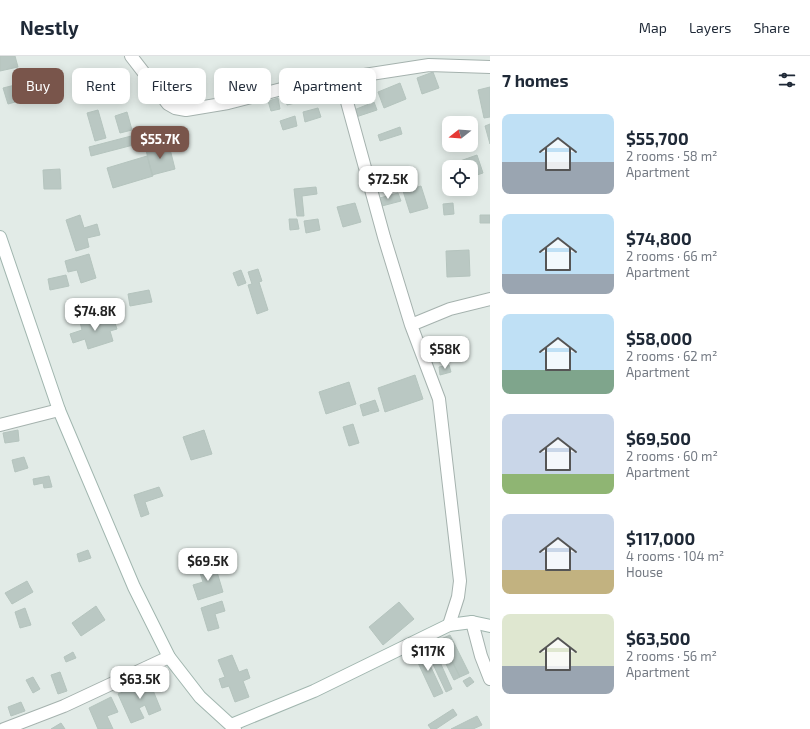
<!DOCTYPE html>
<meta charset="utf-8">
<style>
body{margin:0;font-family:"Exo 2",sans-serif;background:#f6f6f7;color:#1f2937;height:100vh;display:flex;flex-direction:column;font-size:15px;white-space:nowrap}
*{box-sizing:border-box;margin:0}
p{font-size:13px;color:#747a83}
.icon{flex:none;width:22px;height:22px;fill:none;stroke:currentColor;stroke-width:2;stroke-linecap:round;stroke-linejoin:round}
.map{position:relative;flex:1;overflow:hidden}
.drawer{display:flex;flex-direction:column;background:#fff;width:320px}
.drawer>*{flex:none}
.guide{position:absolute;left:12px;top:12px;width:380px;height:36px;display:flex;gap:8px}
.needle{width:26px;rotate:253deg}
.tools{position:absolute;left:442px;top:60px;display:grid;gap:8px}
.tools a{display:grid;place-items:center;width:36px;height:36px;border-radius:8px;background:#fff;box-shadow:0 2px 10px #0003;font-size:20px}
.price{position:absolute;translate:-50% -34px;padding:0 9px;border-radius:8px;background:#fff;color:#222;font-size:13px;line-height:26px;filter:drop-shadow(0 1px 2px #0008)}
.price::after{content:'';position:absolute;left:50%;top:24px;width:12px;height:9px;margin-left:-6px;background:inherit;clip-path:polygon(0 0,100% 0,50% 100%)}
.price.selected{background:#79554b;color:#fff}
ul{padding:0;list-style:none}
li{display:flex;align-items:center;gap:12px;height:100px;padding:0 12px}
li span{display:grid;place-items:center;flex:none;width:112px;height:80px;border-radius:8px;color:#555}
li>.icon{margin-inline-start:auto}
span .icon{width:48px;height:48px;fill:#fffc;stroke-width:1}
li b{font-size:17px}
h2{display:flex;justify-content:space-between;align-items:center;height:48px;padding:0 12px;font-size:17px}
.chip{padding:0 14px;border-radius:8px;background:#fff;box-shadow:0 2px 10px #0003;font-size:14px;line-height:36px}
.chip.selected{background:#79554b;color:#fff}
header{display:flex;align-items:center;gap:24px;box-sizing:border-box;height:56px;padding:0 20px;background:#fff;border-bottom:1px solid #e0e1e3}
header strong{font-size:19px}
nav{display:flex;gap:22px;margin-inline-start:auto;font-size:14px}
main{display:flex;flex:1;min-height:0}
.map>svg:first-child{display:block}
.building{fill:#bac8c3;stroke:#b5c4be}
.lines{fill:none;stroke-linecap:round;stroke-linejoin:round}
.street-casing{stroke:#a5b2ae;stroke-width:14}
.secondary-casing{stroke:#a1b6af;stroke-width:14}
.street{stroke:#fff;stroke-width:12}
.secondary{stroke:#fff;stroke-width:12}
</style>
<header>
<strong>Nestly</strong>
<nav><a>Map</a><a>Layers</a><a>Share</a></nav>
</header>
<main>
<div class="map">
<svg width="490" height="673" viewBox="0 0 490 673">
<rect width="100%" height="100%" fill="#e2ebe7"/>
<!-- building -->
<path class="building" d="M0,0h15l3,11 -18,4z
M433,16l6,16 -17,6 -5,-16z
M400,27l6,16 -22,9 -6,-16z
M15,29l4,16 -11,3 -5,-16z
M320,30l3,10 -36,9 -3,-10z
M490,31v30l-6,1 -6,-28z
M278,42l2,11 -9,2 -3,-10z
M374,46l3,8 -21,7 -2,-7z
M318,52l3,9 -16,5 -2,-10z
M98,54l8,28 -11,3 -8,-28z
M127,56l5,18 -12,3 -5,-17z
M295,60l2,10 -14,4 -3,-9z
M490,68v20l-5,-18z
M400,71l2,7 -22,7 -2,-6z
M135,79l2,9 -46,12 -2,-9z
M169,89l6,24 -23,6 -6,-25z
M477,99l6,18 -12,4v-10h-9l-2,-6z
M147,100l6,20 -40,12 -6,-20z
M60,113l1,20h-17l-1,-19z
M421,130l7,22 -18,5 -7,-22z
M316,131l1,7 -15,2 2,20h-7l-3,-27z
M398,137l3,8 -23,6 -2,-8z
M355,147l6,19 -18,5 -6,-20z
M453,147l1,11 -10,1 -1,-11z
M80,159l4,13 13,-4 3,11 -13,3 2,9 -13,4 -10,-31z
M480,159h10v8h-10z
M289,163h8l2,10 -9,1z
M318,163l2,11 -14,3 -2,-12z
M469,194l1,26 -23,1 -1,-26z
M89,198l7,24 -15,5 -4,-13 -9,2 -3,-11z
M258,213l4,12 -3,1 9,28 -11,4 -9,-29 4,-1 -4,-12z
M241,214l5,13 -8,3 -5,-13z
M66,219l3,11 -19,4 -2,-11z
M149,234l3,12 -22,4 -2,-12z
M105,258l2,8 7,-2 3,9 -7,2 3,10 -25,8 -3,-10 -12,4 -3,-9 12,-4 -2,-8z
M449,309l2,7 -11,3 -1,-8z
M415,319l8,24 -38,13 -7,-24z
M349,326l7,22 -30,10 -7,-22z
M375,344l4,11 -16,5 -3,-11z
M353,368l6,19 -10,3 -6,-19z
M18,374l1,11 -14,2 -2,-10z
M204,374l8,24 -21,6 -8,-23z
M24,401l4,11 -13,4 -3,-12z
M49,420l3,11 -8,1 -1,-5 -9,2 -1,-6z
M159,431l4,9 -18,6 4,12 -8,3 -7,-22z
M88,494l3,8 -12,4 -2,-8z
M214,506l9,30 -25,8 -5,-15 10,-3 -5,-15z
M27,525l6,11 -21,12 -7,-11z
M222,545l3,10 -10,3 4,14 -11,3 -7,-23z
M399,546l15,17 -31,26 -14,-18z
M96,550l9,14 -24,16 -9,-13z
M25,552l6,17 -11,3 -5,-16z
M450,579l19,38 -9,4 -19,-38z
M441,583l19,38 -6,3 -19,-38z
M432,588l20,45 -6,3 -21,-45z
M422,592l21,45 -9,4 -21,-45z
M73,596l3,6 -10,4 -2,-5z
M232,599l7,17 8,-3 3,9 -7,3 6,16 -14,5 -6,-16 -7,2 -3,-9 6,-2 -7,-17z
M60,616l7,19 -9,3 -7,-19z
M33,621l7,12 -7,4 -7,-13z
M470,621l4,5 -7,5 -4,-6z
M148,622l13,32 -12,5 -4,-10 -6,3 5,10 -13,5 -13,-29 19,-8 -2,-3z
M111,641l7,15 -11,4 6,13h-15l-9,-21z
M21,646l4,9 -14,5 -3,-9z
M453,653l4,6 -21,14h-5l-3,-4z
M477,660l5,9 -9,4h-22z
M61,667l4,6h-14z"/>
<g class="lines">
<defs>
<path id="street" d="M131,0l37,48 7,4 11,2 42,-7 65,-17 136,-21 61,2
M341,24l43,157 27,88 28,74 21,182 -2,16 -9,28
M411,269l39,-16 40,-10
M0,369l59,-15
M472,566l9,34 9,23
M4,673l60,-23 105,-49"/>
<path id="secondary" d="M0,181l59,173 75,177 35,70 31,40 35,32
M231,669l83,-34 135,-66 23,-3 18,4"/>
</defs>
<!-- street casing -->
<use href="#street" class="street-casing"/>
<!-- secondary casing -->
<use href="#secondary" class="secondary-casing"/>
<!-- street -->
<use href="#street" class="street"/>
<!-- secondary -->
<use href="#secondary" class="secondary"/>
</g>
</svg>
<div class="tools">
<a><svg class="needle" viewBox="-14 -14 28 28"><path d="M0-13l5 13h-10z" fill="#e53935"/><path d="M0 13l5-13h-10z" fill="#747a83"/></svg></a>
<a><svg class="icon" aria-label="locate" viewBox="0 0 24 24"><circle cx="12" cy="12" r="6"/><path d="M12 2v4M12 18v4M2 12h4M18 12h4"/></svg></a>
</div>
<b class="price selected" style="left:160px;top:104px">$55.7K</b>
<b class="price" style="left:388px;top:144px">$72.5K</b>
<b class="price" style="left:95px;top:276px">$74.8K</b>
<b class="price" style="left:445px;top:314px">$58K</b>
<b class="price" style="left:208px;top:526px">$69.5K</b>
<b class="price" style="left:428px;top:616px">$117K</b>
<b class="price" style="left:140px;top:644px">$63.5K</b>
<div class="guide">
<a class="chip selected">Buy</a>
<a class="chip">Rent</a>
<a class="chip">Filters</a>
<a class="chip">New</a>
<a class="chip">Apartment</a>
</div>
</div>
<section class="drawer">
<h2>7 homes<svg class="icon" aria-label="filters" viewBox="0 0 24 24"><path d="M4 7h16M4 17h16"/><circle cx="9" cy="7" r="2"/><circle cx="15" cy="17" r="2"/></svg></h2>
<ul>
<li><span style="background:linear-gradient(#bfe0f5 60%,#9aa5b1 0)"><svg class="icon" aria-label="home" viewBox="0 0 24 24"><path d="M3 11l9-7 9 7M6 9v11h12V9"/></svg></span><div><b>$55,700</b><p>2 rooms · 58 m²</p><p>Apartment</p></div></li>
<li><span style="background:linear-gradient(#bfe0f5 75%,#9aa5b1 0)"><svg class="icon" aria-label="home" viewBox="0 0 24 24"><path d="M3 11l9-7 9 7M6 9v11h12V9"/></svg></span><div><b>$74,800</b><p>2 rooms · 66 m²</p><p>Apartment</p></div></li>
<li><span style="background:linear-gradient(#bfe0f5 70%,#7fa58c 0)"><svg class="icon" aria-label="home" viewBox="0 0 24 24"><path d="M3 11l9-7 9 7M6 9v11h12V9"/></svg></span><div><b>$58,000</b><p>2 rooms · 62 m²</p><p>Apartment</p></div></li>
<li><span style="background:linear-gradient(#c9d6e8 75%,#8fb573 0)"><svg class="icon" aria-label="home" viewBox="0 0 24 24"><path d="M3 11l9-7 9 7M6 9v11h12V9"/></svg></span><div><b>$69,500</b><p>2 rooms · 60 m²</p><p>Apartment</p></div></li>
<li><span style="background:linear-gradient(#c9d6e8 70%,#c2b280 0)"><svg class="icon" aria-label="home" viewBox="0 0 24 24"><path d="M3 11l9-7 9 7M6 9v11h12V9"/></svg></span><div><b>$117,000</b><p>4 rooms · 104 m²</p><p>House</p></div></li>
<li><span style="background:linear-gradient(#dfe7d0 65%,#9aa5b1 0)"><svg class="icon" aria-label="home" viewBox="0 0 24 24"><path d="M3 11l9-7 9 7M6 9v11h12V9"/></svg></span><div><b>$63,500</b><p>2 rooms · 56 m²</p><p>Apartment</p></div></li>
</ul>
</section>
</main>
